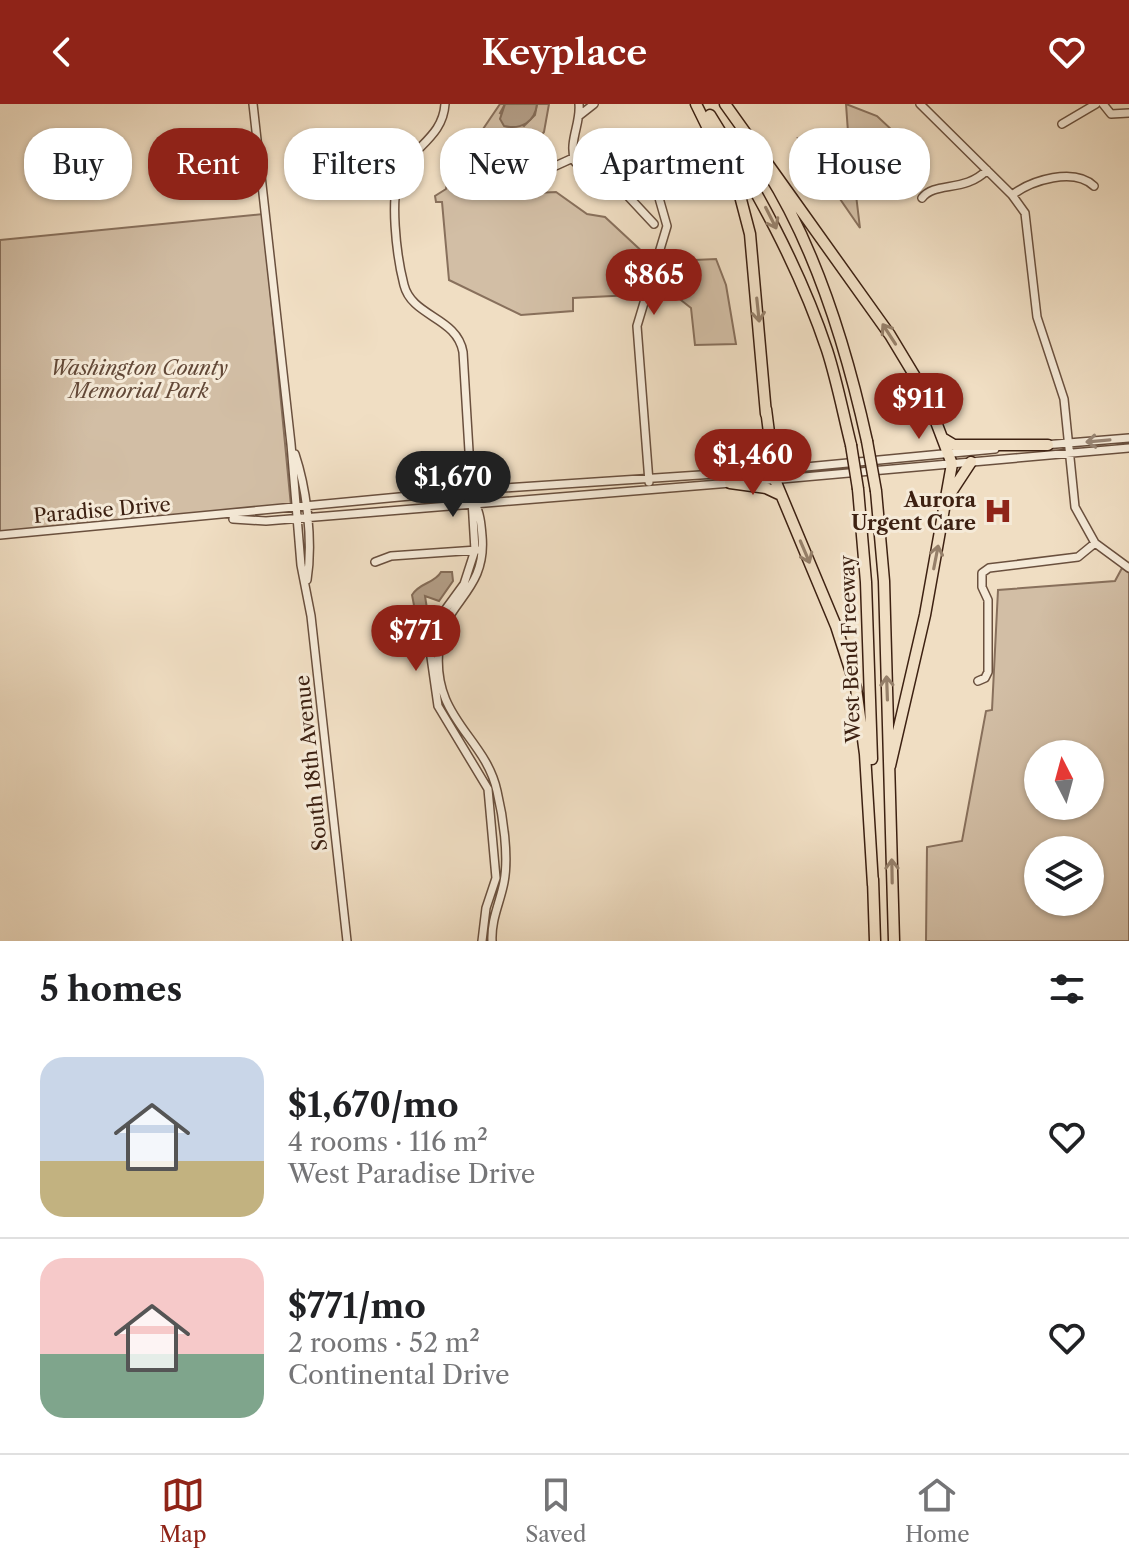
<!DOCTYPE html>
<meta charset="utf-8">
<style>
body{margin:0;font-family:"Libre Caslon Text",serif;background:#f2f2f2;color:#202124;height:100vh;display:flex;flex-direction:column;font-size:30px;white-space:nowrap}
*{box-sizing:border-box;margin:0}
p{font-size:26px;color:#757577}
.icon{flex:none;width:44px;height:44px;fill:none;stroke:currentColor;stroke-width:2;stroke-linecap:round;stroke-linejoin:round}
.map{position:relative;height:837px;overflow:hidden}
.side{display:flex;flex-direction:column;background:#fff;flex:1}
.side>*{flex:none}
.guide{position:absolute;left:24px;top:24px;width:1082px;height:72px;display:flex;gap:16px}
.needle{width:52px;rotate:354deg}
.buttons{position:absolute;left:1024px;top:636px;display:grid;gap:16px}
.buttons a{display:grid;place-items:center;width:80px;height:80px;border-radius:50%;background:#fff;box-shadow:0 2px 6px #0004;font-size:40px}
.price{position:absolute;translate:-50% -68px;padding:0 18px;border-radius:28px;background:#8f2418;color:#fff;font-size:26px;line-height:52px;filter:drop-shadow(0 2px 4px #0008)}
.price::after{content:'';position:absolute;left:50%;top:48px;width:24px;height:18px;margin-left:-12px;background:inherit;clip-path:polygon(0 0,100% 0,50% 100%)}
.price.on{background:#222;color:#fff}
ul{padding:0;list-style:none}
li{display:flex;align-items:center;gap:24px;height:200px;padding:0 40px}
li+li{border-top:2px solid #e0e0e0}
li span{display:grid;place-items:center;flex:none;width:224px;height:160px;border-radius:24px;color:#555}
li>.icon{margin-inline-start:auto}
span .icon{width:96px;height:96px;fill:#fffc;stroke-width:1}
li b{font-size:34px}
h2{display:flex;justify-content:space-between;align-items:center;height:96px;padding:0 40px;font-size:34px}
.chip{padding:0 28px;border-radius:32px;background:#fff;box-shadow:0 2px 6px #0004;font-size:28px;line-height:72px}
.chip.on{background:#8f2418;color:#fff}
header{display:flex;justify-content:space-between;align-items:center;height:104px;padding:0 40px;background:#8f2418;color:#fff;font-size:36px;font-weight:600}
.tabs{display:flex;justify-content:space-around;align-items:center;height:112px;border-top:2px solid #e0e0e0;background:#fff;font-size:22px;color:#757577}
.tabs a{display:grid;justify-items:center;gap:4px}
.tabs .on{color:#8f2418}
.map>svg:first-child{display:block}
.green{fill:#d2bea5;stroke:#88705c;stroke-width:2;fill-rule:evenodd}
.water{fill:#b39e87;stroke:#846c58;stroke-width:2}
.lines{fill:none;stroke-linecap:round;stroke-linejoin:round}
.minor-casing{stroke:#6a503e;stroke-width:10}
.highway-casing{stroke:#3d2112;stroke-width:13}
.minor{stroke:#f5ead8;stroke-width:7}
.highway{stroke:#f0dec3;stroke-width:10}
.highway-bridge-casing{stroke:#3d2112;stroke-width:13;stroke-linecap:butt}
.highway-bridge{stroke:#f0dec3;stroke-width:10}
.oneway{stroke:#96806a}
.oneway2{stroke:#998675}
.labels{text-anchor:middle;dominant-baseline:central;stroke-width:6;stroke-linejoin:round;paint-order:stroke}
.park-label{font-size:20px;font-style:italic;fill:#624837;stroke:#f5ead8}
.poi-label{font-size:20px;font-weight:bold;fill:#3d2112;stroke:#f5ead8;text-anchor:end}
.street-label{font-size:20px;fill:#3d2112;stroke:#f5ead8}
</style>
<header><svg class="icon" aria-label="back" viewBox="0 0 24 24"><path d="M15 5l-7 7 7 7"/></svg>Keyplace<svg class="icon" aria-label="heart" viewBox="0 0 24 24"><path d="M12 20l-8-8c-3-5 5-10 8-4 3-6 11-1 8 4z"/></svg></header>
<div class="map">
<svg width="1129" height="837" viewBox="0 0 1129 837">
<rect width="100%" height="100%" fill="#f0dec3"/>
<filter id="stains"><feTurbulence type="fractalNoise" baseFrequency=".0025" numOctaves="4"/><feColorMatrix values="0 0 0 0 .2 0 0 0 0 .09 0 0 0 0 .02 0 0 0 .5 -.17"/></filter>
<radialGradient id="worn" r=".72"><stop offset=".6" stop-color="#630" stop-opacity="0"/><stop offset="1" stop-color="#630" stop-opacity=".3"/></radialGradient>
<!-- green -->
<path class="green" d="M500,0h5l-5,9 24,13 11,-11 2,-11h12l-5,28 -16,18 -11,32 4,5 14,6 21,-1 31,22 18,3 42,39 25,5 44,-2 10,26 10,59 -41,1 -4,-37 -19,-15 -99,5v13l-52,4 -72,-35 -7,-78h-6l-1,-6 11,-7 1,-7z
M846,0l31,12 49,46 -73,8 7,58 -62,-90 50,-6z
M263,110l28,292 -291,27v-293z
M1122,464l7,5v368h-203l1,-94 35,-6 24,-130 6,-1 6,-120 117,-9zM1038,650h52v52h-52zM1038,746h52v52h-52z"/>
<!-- water -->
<path class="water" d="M505,0h32c-2,18 -16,26 -33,22l-4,-7z
M441,468h11l1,9 -14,20 -14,-5 3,19 -11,6 -5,-26c8,-13 22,-11 29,-23z"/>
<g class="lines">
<defs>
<path id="minor" d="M253,0l38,340 10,121 10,51 36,325
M445,0c-2,31 -28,41 -43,65 -14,24 -5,89 2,116 8,32 53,32 59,67l12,198 -11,34 -27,37 -7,29 8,56 50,83 8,89 -10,30 -4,33
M579,0c2,20 -11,37 -4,58l34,26 17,6 28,30
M920,0l92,91 13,18 12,104 27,82 11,108 20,36 34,25
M1103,0l8,10 18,-1
M580,11l14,-11
M1062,20l34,-20
M351,62l13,-2 34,14
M551,64l22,-10
M639,71l20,23 8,28 -30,100 12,156
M620,86l8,-2 11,-13
M620,86l5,-8 12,-6
M1012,91c20,-15 62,-28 82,-9
M922,94c13,-17 43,-5 65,-28
M1044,341l85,-7
M295,350c12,36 18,88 12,126
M747,378l382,-34
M474,397c6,12 7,22 8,35 5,56 -38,65 -43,111 -8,72 46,89 58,144 6,25 12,65 7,91 -4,21 -13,37 -12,59
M233,415l33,2 465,-38
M0,431l473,-45 301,-20 221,-21
M375,458l16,-6 86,-6
M978,577l7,-3 3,-6v-72l-6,-13v-14l7,-5 89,-11 17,-14"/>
<path id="highway" d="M696,0l43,88 11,42 16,180
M725,0l165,231 35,58 27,71 -27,151 -35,151
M710,11c46,74 89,151 117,235 10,31 16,63 24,95
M767,67c50,79 80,179 100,270
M766,305l9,71 61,146 20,62 9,66 8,131
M944,335l10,6h94
M738,369l24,-12 3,-19
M730,379l36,5 15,7
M858,385l8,93 6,177
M876,387l8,90 10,360
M950,390l21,-32
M873,775l2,62"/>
</defs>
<!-- minor casing -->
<use href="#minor" class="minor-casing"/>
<!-- highway casing -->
<use href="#highway" class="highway-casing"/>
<!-- minor -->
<use href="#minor" class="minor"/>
<!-- highway -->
<use href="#highway" class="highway"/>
<defs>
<path id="highway-bridge" d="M867,337l9,50
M851,341l7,44"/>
</defs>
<!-- highway-bridge casing -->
<use href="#highway-bridge" class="highway-bridge-casing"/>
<!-- highway-bridge -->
<use href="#highway-bridge" class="highway-bridge"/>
</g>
<!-- one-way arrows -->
<defs><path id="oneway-shaft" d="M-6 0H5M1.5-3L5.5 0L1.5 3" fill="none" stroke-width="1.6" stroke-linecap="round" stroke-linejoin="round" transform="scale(2)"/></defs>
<g class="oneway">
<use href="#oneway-shaft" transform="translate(771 114) rotate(63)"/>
<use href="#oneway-shaft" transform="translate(758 206) rotate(84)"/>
<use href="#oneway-shaft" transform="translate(889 230) rotate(-123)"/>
<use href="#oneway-shaft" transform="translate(805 448) rotate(67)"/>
<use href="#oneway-shaft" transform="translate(936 453) rotate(-79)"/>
<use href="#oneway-shaft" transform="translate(887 584) rotate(-92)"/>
<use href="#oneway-shaft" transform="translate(892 767) rotate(-91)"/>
</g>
<use class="oneway2" href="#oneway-shaft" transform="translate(1098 337) rotate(175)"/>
<!-- icons -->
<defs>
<symbol id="hospital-bare" viewBox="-9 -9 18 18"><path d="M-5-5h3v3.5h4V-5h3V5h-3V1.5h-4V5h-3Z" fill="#8f2418" stroke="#f5ead8" stroke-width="2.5" paint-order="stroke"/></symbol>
</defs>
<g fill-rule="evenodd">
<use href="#hospital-bare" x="978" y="387" width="40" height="40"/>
</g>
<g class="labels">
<!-- park labels -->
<g class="park-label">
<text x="139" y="264">Washington County<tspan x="139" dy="23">Memorial Park</tspan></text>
</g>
<!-- poi labels -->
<g class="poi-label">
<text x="976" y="396">Aurora<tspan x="976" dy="23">Urgent Care</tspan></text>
</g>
<!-- street labels -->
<g class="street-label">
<text transform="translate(102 406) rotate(-5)">Paradise Drive</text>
<text transform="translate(850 545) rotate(-92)">West Bend Freeway</text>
<text transform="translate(311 659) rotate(-96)">South 18th Avenue</text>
</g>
</g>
<rect width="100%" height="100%" filter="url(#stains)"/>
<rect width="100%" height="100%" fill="url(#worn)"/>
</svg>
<div class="buttons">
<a><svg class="needle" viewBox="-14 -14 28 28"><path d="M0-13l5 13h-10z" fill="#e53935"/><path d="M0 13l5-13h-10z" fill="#757577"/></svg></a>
<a><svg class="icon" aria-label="layers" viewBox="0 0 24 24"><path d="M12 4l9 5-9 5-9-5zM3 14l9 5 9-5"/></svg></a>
</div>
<b class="price" style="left:654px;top:213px">$865</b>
<b class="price" style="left:919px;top:337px">$911</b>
<b class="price" style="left:753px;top:393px">$1,460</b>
<b class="price on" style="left:453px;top:415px">$1,670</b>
<b class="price" style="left:416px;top:569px">$771</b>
<div class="guide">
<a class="chip">Buy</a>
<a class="chip on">Rent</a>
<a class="chip">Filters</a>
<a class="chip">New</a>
<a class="chip">Apartment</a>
<a class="chip">House</a>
</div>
</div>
<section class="side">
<h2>5 homes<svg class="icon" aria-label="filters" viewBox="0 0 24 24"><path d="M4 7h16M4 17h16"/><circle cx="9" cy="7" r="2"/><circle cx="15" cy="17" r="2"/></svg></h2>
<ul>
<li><span style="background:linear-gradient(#c9d6e8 65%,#c2b280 0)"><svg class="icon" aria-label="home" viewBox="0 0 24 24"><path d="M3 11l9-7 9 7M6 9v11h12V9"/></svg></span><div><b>$1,670/mo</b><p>4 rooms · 116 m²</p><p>West Paradise Drive</p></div><svg class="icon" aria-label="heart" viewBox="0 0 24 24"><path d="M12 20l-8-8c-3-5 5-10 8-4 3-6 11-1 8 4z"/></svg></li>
<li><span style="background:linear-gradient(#f6c9c9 60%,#7fa58c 0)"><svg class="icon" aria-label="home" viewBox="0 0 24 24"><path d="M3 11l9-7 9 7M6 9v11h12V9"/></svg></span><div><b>$771/mo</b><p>2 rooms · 52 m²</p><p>Continental Drive</p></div><svg class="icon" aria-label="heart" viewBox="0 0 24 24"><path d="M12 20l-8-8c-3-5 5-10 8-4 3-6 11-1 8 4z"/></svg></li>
</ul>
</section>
<nav class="tabs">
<a class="on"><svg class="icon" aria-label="map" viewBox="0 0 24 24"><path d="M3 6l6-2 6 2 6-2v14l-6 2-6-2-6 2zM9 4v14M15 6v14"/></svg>Map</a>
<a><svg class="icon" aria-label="saved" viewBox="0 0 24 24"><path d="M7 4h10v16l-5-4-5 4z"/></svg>Saved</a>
<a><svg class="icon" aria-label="home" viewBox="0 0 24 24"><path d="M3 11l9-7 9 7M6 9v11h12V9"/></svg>Home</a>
</nav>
